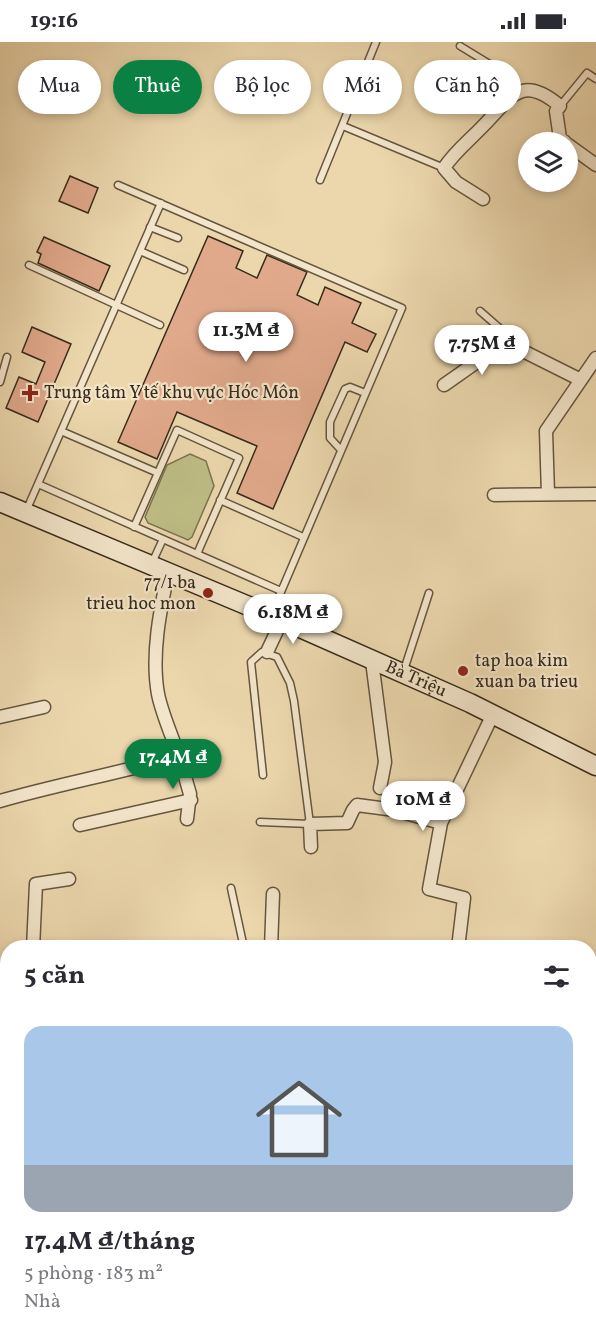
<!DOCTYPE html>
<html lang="vi">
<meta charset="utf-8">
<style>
body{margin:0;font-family:Vollkorn,serif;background:#f7f7f7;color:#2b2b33;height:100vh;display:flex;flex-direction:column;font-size:22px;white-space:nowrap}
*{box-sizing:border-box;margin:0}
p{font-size:20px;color:#7c7c81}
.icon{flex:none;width:33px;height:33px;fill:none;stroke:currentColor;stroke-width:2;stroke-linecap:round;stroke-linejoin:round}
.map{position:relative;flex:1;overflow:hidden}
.details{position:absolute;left:0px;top:898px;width:597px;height:404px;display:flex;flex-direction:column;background:#fff;border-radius:24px 24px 0 0;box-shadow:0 3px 9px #0003}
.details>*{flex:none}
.hud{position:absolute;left:18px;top:18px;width:561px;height:54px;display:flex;gap:12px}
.fabs{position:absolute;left:518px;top:90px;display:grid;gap:12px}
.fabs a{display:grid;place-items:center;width:60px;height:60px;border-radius:50%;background:#fff;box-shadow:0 3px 9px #0003;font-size:30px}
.price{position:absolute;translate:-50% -51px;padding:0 14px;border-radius:21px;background:#fff;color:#222;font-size:20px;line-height:39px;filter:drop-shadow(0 2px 3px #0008)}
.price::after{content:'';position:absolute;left:50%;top:36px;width:18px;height:14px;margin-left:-9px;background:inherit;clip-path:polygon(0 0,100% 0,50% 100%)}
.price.on{background:#0b8043;color:#fff}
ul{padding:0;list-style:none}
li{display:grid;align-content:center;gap:12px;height:318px;padding:0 24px}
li+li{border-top:2px solid #e1e1e2}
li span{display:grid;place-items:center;height:186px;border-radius:18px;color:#555}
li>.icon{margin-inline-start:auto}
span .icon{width:108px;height:108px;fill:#fffc;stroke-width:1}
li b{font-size:26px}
h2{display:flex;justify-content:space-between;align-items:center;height:72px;padding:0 24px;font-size:26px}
.pill{padding:0 21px;border-radius:27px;background:#fff;box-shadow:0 3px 9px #0003;font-size:21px;line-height:54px}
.pill.on{background:#0b8043;color:#fff}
.status{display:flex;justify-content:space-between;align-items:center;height:42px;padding:0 30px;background:#fff;direction:ltr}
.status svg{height:16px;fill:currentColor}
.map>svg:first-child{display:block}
.green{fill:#bebd85;stroke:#7b7450;stroke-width:1.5}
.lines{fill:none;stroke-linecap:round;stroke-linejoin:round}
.stream{stroke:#728171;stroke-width:3}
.building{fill:#e0a98b;stroke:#382b1b;stroke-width:1.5}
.lane-casing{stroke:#655640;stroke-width:9}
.street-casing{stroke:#655640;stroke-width:15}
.secondary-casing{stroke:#382b1b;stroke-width:21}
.lane{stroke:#f3e5ca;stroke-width:6}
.street{stroke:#f3e5ca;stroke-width:12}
.secondary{stroke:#f3e5ca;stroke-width:18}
.poi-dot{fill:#8f2418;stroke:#f3e5ca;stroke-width:2}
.labels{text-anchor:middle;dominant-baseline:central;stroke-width:4.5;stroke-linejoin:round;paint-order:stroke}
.poi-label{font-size:18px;fill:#382b1b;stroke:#f3e5ca;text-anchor:start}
.street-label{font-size:18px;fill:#382b1b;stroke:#f3e5ca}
</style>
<div class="status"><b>19:16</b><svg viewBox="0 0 49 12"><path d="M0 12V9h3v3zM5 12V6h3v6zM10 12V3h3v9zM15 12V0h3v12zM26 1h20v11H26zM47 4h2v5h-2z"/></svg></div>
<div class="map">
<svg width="596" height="1301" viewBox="0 0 596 1301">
<rect width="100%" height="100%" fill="#ecd7ad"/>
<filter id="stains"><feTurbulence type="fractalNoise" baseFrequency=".00333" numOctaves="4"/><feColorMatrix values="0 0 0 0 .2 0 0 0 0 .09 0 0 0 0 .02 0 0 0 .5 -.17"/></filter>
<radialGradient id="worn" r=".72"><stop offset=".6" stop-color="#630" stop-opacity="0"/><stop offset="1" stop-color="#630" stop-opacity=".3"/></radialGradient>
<!-- green -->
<path class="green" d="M190,412l16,7 8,25 -22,51 -4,3 -40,-17 -3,-6 22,-52z"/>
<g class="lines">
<!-- stream -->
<path class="stream" d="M234,906h18
M590,980l6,2"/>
</g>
<!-- building -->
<path class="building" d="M70,134l28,12 -10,25 -29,-12z
M208,194l35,15 -7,17 21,10 10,-23 40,17 -10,23 21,10 7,-18 36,16 -9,20 24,11 -9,18 -22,-10 -72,167 -36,-16 20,-47 -80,-34 -20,47 -39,-17z
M44,195l66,29 -11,25 -61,-28 3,-9 -4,-2z
M32,285l39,17 -33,78 -32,-14 13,-31 17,7 9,-22 -23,-10z"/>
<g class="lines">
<defs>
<path id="lane" d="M460,4l46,28v6l-9,10 11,8
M560,64l27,-33 9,6
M343,84l101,42
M320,138l56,-138
M118,143l284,123 -130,305
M150,185l28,11
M140,209l44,19
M29,223l131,60
M480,269l31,27
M0,340l7,-25
M61,389l97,42
M341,408l-11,-12v-16l15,-33 5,-2 15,6
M38,442l243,107
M220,458l83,37
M27,467l134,-306
M134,485l43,-97 62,28 -42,96
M152,521l11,-24
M404,628l25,-77
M260,780l50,2 -16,-123 -4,-18 -13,-26 -15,-5 -11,10 12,113
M231,846l13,60"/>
<path id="street" d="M567,102l29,21
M483,157l-27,-17 -12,-14c11,-17 27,-29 41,-44 27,-28 37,-50 75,-18l-4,5 4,27 5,4
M444,343l67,-47 10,12 60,30
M548,452l-2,-63 50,-73
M494,453l102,-1
M267,610l15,-32
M372,619l13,101 -5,26
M0,675l44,-10
M179,714l11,38 -3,25
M0,759c59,-17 120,-28 179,-45 -7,-20 -17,-42 -21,-62 -7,-39 2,-83 10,-121
M80,783l111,-25
M311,805l-1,-23 37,-1 6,-13 4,-5 38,5 46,13
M33,906l3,-64 33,-5
M271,906l2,-54
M458,906l6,-50 -35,-9 12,-66 52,-109
M590,965l6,1
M0,984h8
M590,987l6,2
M7,1034l1,-6
M0,1202l8,1
M110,1294l1,7
M235,1294l1,7
M494,1294v7
M561,1294l1,7
M407,1301v-7"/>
<g id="secondary">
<path id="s1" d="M0,460l282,118 188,83 126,63"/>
<path d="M281,1294l40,7"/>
<path d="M197,1301l21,-7"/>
</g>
</defs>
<!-- lane casing -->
<use href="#lane" class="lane-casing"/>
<!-- street casing -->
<use href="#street" class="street-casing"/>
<!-- secondary casing -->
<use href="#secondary" class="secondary-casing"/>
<!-- lane -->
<use href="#lane" class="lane"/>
<!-- street -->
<use href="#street" class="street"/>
<!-- secondary -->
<use href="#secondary" class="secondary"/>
</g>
<!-- markers -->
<g class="poi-dot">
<path d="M27 342h6v6h6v6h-6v6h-6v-6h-6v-6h6z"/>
<circle cx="208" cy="551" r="6"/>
<circle cx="463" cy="629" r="6"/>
</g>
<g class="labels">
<!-- poi labels -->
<g class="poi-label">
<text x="44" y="351">Trung tâm Y tế khu vực Hóc Môn</text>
<text x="196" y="541" text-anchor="end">77/1 ba<tspan x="196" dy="21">trieu hoc mon</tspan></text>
<text x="475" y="619">tap hoa kim<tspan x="475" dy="21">xuan ba trieu</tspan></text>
</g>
<!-- street labels -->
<g class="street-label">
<text stroke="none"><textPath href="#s1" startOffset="452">Bà Triệu</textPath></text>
</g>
</g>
<rect width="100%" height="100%" filter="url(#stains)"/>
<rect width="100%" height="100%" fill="url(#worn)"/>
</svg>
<div class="fabs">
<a><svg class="icon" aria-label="layers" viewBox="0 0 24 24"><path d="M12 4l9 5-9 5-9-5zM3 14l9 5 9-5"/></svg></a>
</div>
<b class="price" style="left:246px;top:321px">11.3M ₫</b>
<b class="price" style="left:482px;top:334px">7.75M ₫</b>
<b class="price" style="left:293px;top:603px">6.18M ₫</b>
<b class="price on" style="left:173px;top:748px">17.4M ₫</b>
<b class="price" style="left:423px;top:790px">10M ₫</b>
<div class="hud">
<a class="pill">Mua</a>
<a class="pill on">Thuê</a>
<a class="pill">Bộ lọc</a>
<a class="pill">Mới</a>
<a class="pill">Căn hộ</a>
</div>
<section class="details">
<h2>5 căn<svg class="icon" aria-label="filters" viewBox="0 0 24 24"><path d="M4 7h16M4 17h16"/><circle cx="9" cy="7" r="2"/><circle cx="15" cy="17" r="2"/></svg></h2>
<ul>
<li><span style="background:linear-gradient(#a9c7e8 75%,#9aa5b1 0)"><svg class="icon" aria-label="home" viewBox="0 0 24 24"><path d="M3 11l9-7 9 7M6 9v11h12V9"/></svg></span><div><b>17.4M ₫/tháng</b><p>5 phòng · 183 m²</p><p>Nhà</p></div></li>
</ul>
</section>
</div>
